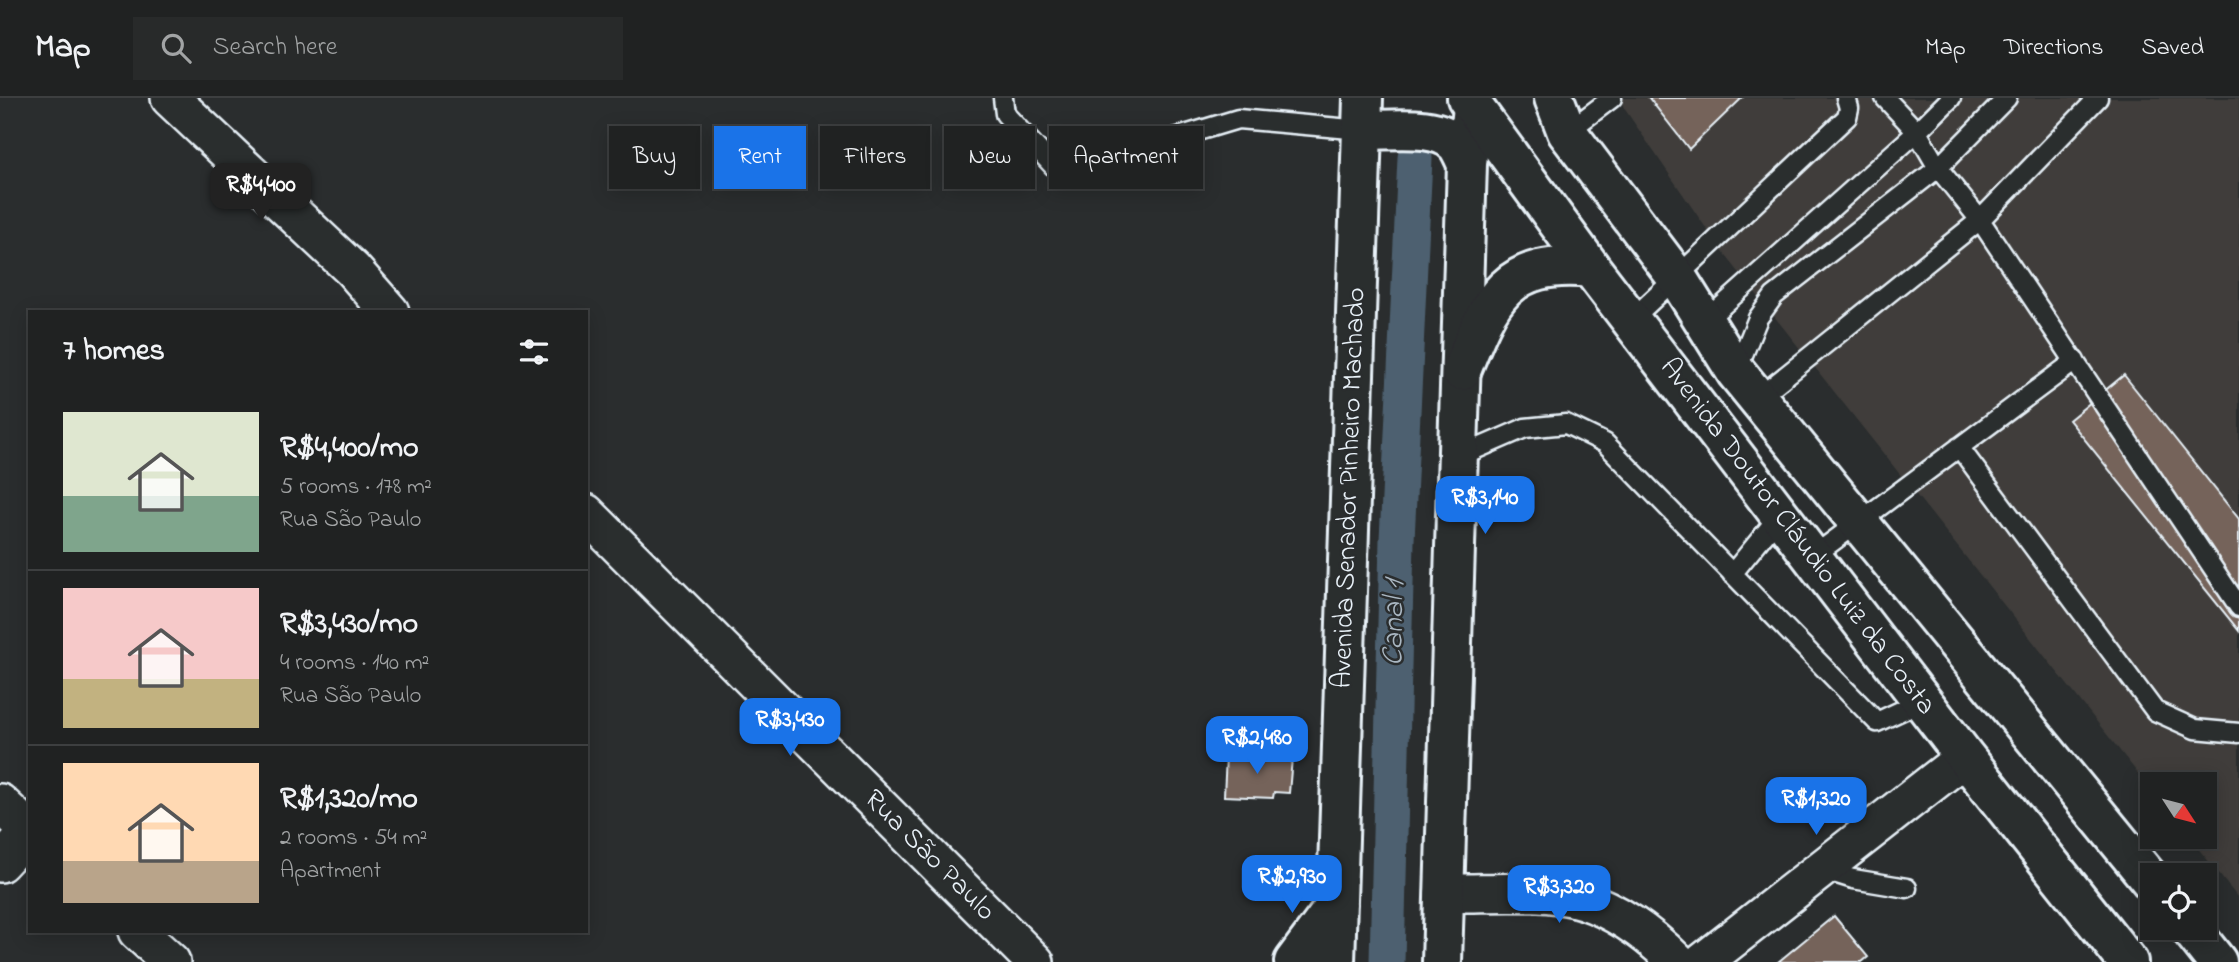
<!DOCTYPE html>
<meta charset="utf-8">
<style>
body{margin:0;font-family:"Indie Flower",sans-serif;background:#282a2a;color:#f1f3f6;height:100vh;display:flex;flex-direction:column;font-size:26px;white-space:nowrap}
*{box-sizing:border-box;margin:0}
p{font-size:23px;color:#a2a4a5}
.icon{flex:none;width:38px;height:38px;fill:none;stroke:currentColor;stroke-width:2;stroke-linecap:round;stroke-linejoin:round}
.map{position:relative;flex:1;overflow:hidden}
.details{position:absolute;left:28px;top:212px;width:560px;height:623px;display:flex;flex-direction:column;background:#202222;border-radius:0px;box-shadow:0 4px 18px #0003,0 0 0 2px #3d3f40}
.details>*{flex:none}
.top-card{position:absolute;left:609px;top:28px;width:665px;height:63px;display:flex;gap:14px}
.needle{width:46px;rotate:126deg}
.fabs{position:absolute;left:2140px;top:674px;display:grid;gap:14px}
.fabs a{display:grid;place-items:center;width:77px;height:77px;border-radius:0px;background:#202222;box-shadow:0 4px 18px #0003,0 0 0 2px #3d3f40;font-size:35px}
.price{position:absolute;translate:-50% -60px;padding:0 16px;border-radius:14px;background:#1a73e8;color:#fff;font-size:23px;line-height:46px;filter:drop-shadow(0 2px 4px #0008)}
.price::after{content:'';position:absolute;left:50%;top:42px;width:21px;height:16px;margin-left:-10px;background:inherit;clip-path:polygon(0 0,100% 0,50% 100%)}
.price.current{background:#222;color:#fff}
ul{padding:0;list-style:none}
li{display:flex;align-items:center;gap:21px;height:175px;padding:0 35px}
li+li{border-top:2px solid #3d3f40}
li span{display:grid;place-items:center;flex:none;width:196px;height:140px;border-radius:0px;color:#555}
li>.icon{margin-inline-start:auto}
span .icon{width:84px;height:84px;fill:#fffc;stroke-width:1}
li b{font-size:30px}
h2{display:flex;justify-content:space-between;align-items:center;height:84px;padding:0 35px;font-size:30px}
.tag{padding:0 24px;border-radius:0px;background:#202222;box-shadow:0 4px 18px #0003,0 0 0 2px #3d3f40;font-size:24px;line-height:63px}
.tag.current{background:#1a73e8;color:#fff}
header{display:flex;align-items:center;gap:42px;box-sizing:border-box;height:98px;padding:0 35px;background:#202222;border-bottom:2px solid #3d3f40}
header strong{font-size:33px}
nav{display:flex;gap:38px;margin-inline-start:auto;font-size:24px}
.search{width:490px;height:63px;background:#282a2a;display:flex;align-items:center;gap:18px;box-sizing:border-box;padding:0 24px;border-radius:0px;color:#a2a4a5;font-size:26px}
.map>svg:first-child{display:block}
.built{fill:#403e3b}
.lines{fill:none;stroke-linecap:round;stroke-linejoin:round}
.canal{stroke:#4d6170;stroke-width:35}
.building{fill:#74645a;stroke:#e8f1f8;stroke-width:2}
.lane-casing{stroke:#e8f1f8;stroke-width:23}
.street-casing{stroke:#e8f1f8;stroke-width:42}
.secondary-casing{stroke:#e8f1f8;stroke-width:44}
.primary-casing{stroke:#e8f1f8;stroke-width:44}
.lane{stroke:#2a2d2e;stroke-width:18}
.street{stroke:#2a2d2e;stroke-width:37}
.secondary{stroke:#2a2d2e;stroke-width:38}
.primary{stroke:#2a2d2e;stroke-width:38}
.labels{text-anchor:middle;dominant-baseline:central;stroke-width:5;stroke-linejoin:round;paint-order:stroke}
.street-label{font-size:28px;fill:#e8f1f8;stroke:#2a2d2e}
.water-label{font-size:30px;font-style:italic;fill:#aab7c2;stroke:#2a2d2e}
</style>
<header>
<strong>Map</strong>
<div class="search"><svg class="icon" aria-label="search" viewBox="0 0 24 24"><circle cx="10" cy="10" r="6"/><path d="M15 15l6 6"/></svg>Search here</div>
<nav><a>Map</a><a>Directions</a><a>Saved</a></nav>
</header>
<div class="map">
<svg width="2239" height="864" viewBox="0 0 2239 864">
<rect width="100%" height="100%" fill="#2a2d2e"/>
<filter id="ink" filterUnits="userSpaceOnUse"><feTurbulence type="fractalNoise" baseFrequency=".0143" numOctaves="2"/><feDisplacementMap in="SourceGraphic" scale="14" xChannelSelector="R" yChannelSelector="G"/><feConvolveMatrix kernelMatrix="1 2 1 2 8 2 1 2 1" color-interpolation-filters="sRGB"/></filter>
<g filter="url(#ink)">
<!-- built -->
<path class="built" d="M1620,0h619v801l-50,-62 16,-1v-52h-53v7l-433,-544 -95,-139z"/>
<g class="lines">
<!-- canal -->
<path class="canal" d="M1387,864l10,-422 18,-382"/>
</g>
<!-- building -->
<path class="building" d="M1649,0h93l-53,51z
M2124,277l115,144v112l-170,-211z
M1226,658l66,2 -3,35 -15,-1 -1,6 -49,-2z
M1834,818l34,41 -6,5h-84z"/>
<g class="lines">
<defs>
<path id="lane" d="M1003,0l2,16 53,57 9,4 15,-1 66,-28 90,-27 124,11
M1885,0l32,34 21,36 42,52 259,387
M1567,34l45,-34
M1631,222l216,-203 2,-9 -3,-10
M1704,224l213,-190 34,-34
M1736,274l22,-54 16,-22 164,-128 69,-70
M1758,300l222,-178 118,-122
M1959,349l196,264 40,18 44,4
M1458,359l67,-29 41,-4 39,19 272,279 45,-21
M1812,459l263,-196
M1732,476l48,-59
M1821,771l32,10 54,9"/>
<path id="street" d="M170,0l183,172 37,42
M586,415l449,449
M0,705l30,28
M0,765l30,-32
M1444,795c42,1 99,-5 139,7 36,12 68,36 94,62
M137,833l34,31
M1703,864l262,-205"/>
<path id="secondary" d="M1362,32c27,1 76,-8 95,15 4,5 7,13 10,19
M1294,864l43,-58
M1335,864l28,-864
M1442,864l25,-798 6,-57"/>
<path id="primary" d="M1467,0l124,170 374,489 163,205
M1554,0l13,34 111,147 58,93 416,510
M1461,273c29,-72 44,-112 130,-103
M2190,830l27,34"/>
</defs>
<!-- lane casing -->
<use href="#lane" class="lane-casing"/>
<!-- street casing -->
<use href="#street" class="street-casing"/>
<!-- secondary casing -->
<use href="#secondary" class="secondary-casing"/>
<!-- primary casing -->
<use href="#primary" class="primary-casing"/>
<!-- lane -->
<use href="#lane" class="lane"/>
<!-- street -->
<use href="#street" class="street"/>
<!-- secondary -->
<use href="#secondary" class="secondary"/>
<!-- primary -->
<use href="#primary" class="primary"/>
</g>
</g>
<g class="labels">
<!-- street labels -->
<g class="street-label">
<text transform="translate(1350 390) rotate(-88)">Avenida Senador Pinheiro Machado</text>
<text transform="translate(1797 439) rotate(53)">Avenida Doutor Cláudio Luiz da Costa</text>
<text transform="translate(929 758) rotate(45)">Rua São Paulo</text>
</g>
<!-- water labels -->
<g class="water-label">
<text transform="translate(1395 525) rotate(-89)">Canal 1</text>
</g>
</g>
</svg>
<div class="fabs">
<a><svg class="needle" viewBox="-14 -14 28 28"><path d="M0-13l5 13h-10z" fill="#e53935"/><path d="M0 13l5-13h-10z" fill="#a2a4a5"/></svg></a>
<a><svg class="icon" aria-label="locate" viewBox="0 0 24 24"><circle cx="12" cy="12" r="6"/><path d="M12 2v4M12 18v4M2 12h4M18 12h4"/></svg></a>
</div>
<b class="price current" style="left:261px;top:125px">R$4,400</b>
<b class="price" style="left:1485px;top:438px">R$3,140</b>
<b class="price" style="left:790px;top:660px">R$3,430</b>
<b class="price" style="left:1257px;top:678px">R$2,480</b>
<b class="price" style="left:1816px;top:739px">R$1,320</b>
<b class="price" style="left:1292px;top:817px">R$2,930</b>
<b class="price" style="left:1559px;top:827px">R$3,320</b>
<div class="top-card">
<a class="tag">Buy</a>
<a class="tag current">Rent</a>
<a class="tag">Filters</a>
<a class="tag">New</a>
<a class="tag">Apartment</a>
</div>
<section class="details">
<h2>7 homes<svg class="icon" aria-label="filters" viewBox="0 0 24 24"><path d="M4 7h16M4 17h16"/><circle cx="9" cy="7" r="2"/><circle cx="15" cy="17" r="2"/></svg></h2>
<ul>
<li><span style="background:linear-gradient(#dfe7d0 60%,#7fa58c 0)"><svg class="icon" aria-label="home" viewBox="0 0 24 24"><path d="M3 11l9-7 9 7M6 9v11h12V9"/></svg></span><div><b>R$4,400/mo</b><p>5 rooms · 178 m²</p><p>Rua São Paulo</p></div></li>
<li><span style="background:linear-gradient(#f6c9c9 65%,#c2b280 0)"><svg class="icon" aria-label="home" viewBox="0 0 24 24"><path d="M3 11l9-7 9 7M6 9v11h12V9"/></svg></span><div><b>R$3,430/mo</b><p>4 rooms · 140 m²</p><p>Rua São Paulo</p></div></li>
<li><span style="background:linear-gradient(#ffd9b3 70%,#b9a48a 0)"><svg class="icon" aria-label="home" viewBox="0 0 24 24"><path d="M3 11l9-7 9 7M6 9v11h12V9"/></svg></span><div><b>R$1,320/mo</b><p>2 rooms · 54 m²</p><p>Apartment</p></div></li>
</ul>
</section>
</div>
